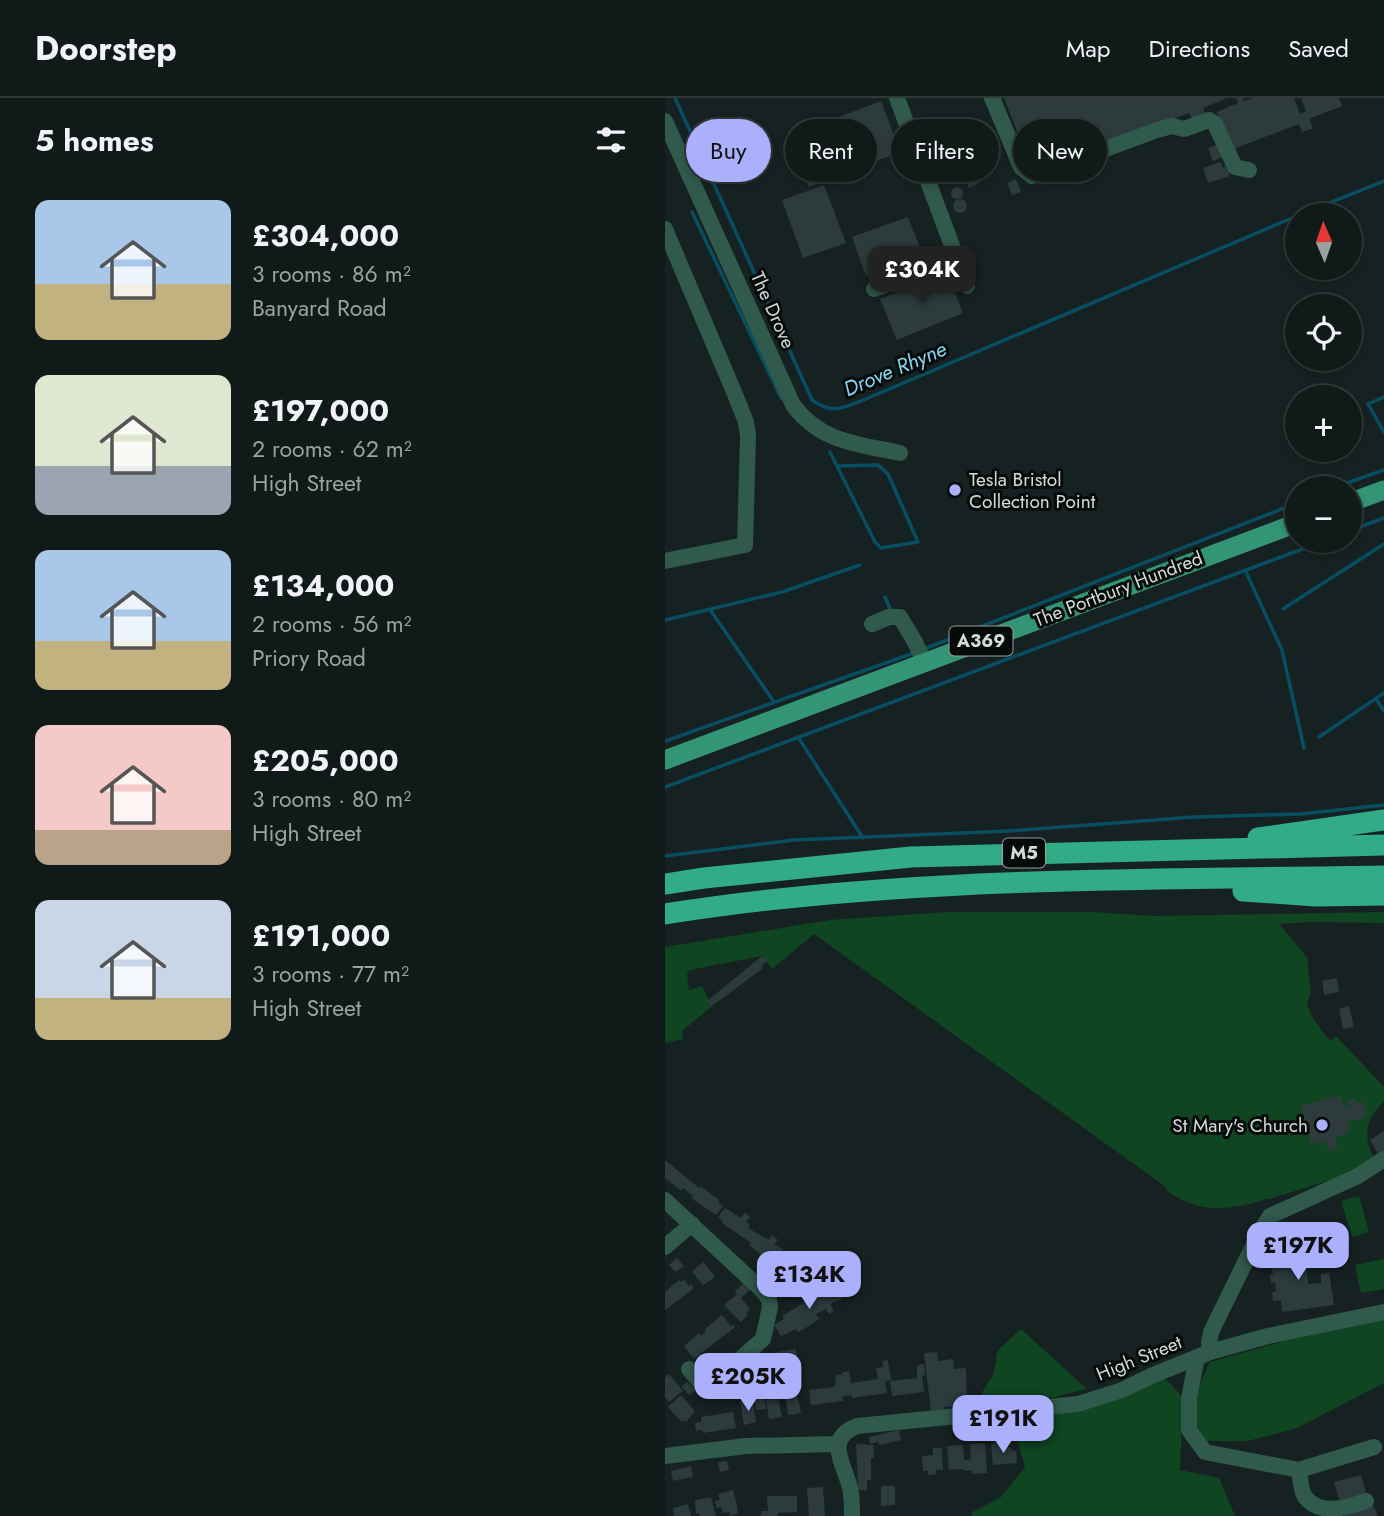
<!DOCTYPE html>
<meta charset="utf-8">
<style>
body{margin:0;font-family:Jost,sans-serif;background:#1e2726;color:#f1f3f6;height:100vh;display:flex;flex-direction:column;font-size:26px;white-space:nowrap}
*{box-sizing:border-box;margin:0}
p{font-size:23px;color:#9ca1a2}
.icon{flex:none;width:38px;height:38px;fill:none;stroke:currentColor;stroke-width:2;stroke-linecap:round;stroke-linejoin:round}
.map{position:relative;flex:1;overflow:hidden}
.side{display:flex;flex-direction:column;background:#101a19;width:665px}
.side>*{flex:none}
.banner{position:absolute;left:21px;top:21px;width:592px;height:63px;display:flex;gap:14px}
.needle{width:46px;rotate:358deg}
.controls{position:absolute;left:620px;top:105px;display:grid;gap:14px}
.controls a{display:grid;place-items:center;width:77px;height:77px;border-radius:50%;background:#101a19;box-shadow:0 4px 10px #0003,0 0 0 2px #303838;font-size:35px}
.price{position:absolute;translate:-50% -60px;padding:0 16px;border-radius:14px;background:#aab0fb;color:#111;font-size:23px;line-height:46px;filter:drop-shadow(0 2px 4px #0008)}
.price::after{content:'';position:absolute;left:50%;top:42px;width:21px;height:16px;margin-left:-10px;background:inherit;clip-path:polygon(0 0,100% 0,50% 100%)}
.price.current{background:#222;color:#fff}
ul{padding:0;list-style:none}
li{display:flex;align-items:center;gap:21px;height:175px;padding:0 35px}
li span{display:grid;place-items:center;flex:none;width:196px;height:140px;border-radius:14px;color:#555}
li>.icon{margin-inline-start:auto}
span .icon{width:84px;height:84px;fill:#fffc;stroke-width:1}
li b{font-size:30px}
h2{display:flex;justify-content:space-between;align-items:center;height:84px;padding:0 35px;font-size:30px}
.tag{padding:0 24px;border-radius:32px;background:#101a19;box-shadow:0 4px 10px #0003,0 0 0 2px #303838;font-size:24px;line-height:63px}
.tag.current{background:#aab0fb;color:#111}
header{display:flex;align-items:center;gap:42px;box-sizing:border-box;height:98px;padding:0 35px;background:#101a19;border-bottom:2px solid #303838}
header strong{font-size:33px}
nav{display:flex;gap:38px;margin-inline-start:auto;font-size:24px}
main{display:flex;flex:1;min-height:0}
.map>svg:first-child{display:block}
.green{fill:#0f4521}
.lines{fill:none;stroke-linecap:round;stroke-linejoin:round}
.stream{stroke:#084e63;stroke-width:3.5}
.building{fill:#2d3b3c}
.minor{stroke:#305a4b;stroke-width:16}
.major{stroke:#349476;stroke-width:19}
.highway{stroke:#32ab87;stroke-width:21}
.poi-dot{fill:#aab0fb;stroke:#060b0a;stroke-width:2.5}
.labels{text-anchor:middle;dominant-baseline:central;stroke-width:6;stroke-linejoin:round;paint-order:stroke}
.shield{fill:#060b0a;stroke:#969d9c;stroke-width:2}
.shield-label{font-size:18px;font-weight:bold;fill:#d3dbda}
.street-label{font-size:19px;fill:#d3dbda;stroke:#060b0a}
.poi-label{font-size:19px;fill:#d3dbda;stroke:#060b0a;text-anchor:start}
.water-label{font-size:21px;font-style:italic;fill:#86d6f4;stroke:#060b0a}
</style>
<header>
<strong>Doorstep</strong>
<nav><a>Map</a><a>Directions</a><a>Saved</a></nav>
</header>
<main>
<section class="side">
<h2>5 homes<svg class="icon" aria-label="filters" viewBox="0 0 24 24"><path d="M4 7h16M4 17h16"/><circle cx="9" cy="7" r="2"/><circle cx="15" cy="17" r="2"/></svg></h2>
<ul>
<li><span style="background:linear-gradient(#a9c7e8 60%,#c2b280 0)"><svg class="icon" aria-label="home" viewBox="0 0 24 24"><path d="M3 11l9-7 9 7M6 9v11h12V9"/></svg></span><div><b>£304,000</b><p>3 rooms · 86 m²</p><p>Banyard Road</p></div></li>
<li><span style="background:linear-gradient(#dfe7d0 65%,#9aa5b1 0)"><svg class="icon" aria-label="home" viewBox="0 0 24 24"><path d="M3 11l9-7 9 7M6 9v11h12V9"/></svg></span><div><b>£197,000</b><p>2 rooms · 62 m²</p><p>High Street</p></div></li>
<li><span style="background:linear-gradient(#a9c7e8 65%,#c2b280 0)"><svg class="icon" aria-label="home" viewBox="0 0 24 24"><path d="M3 11l9-7 9 7M6 9v11h12V9"/></svg></span><div><b>£134,000</b><p>2 rooms · 56 m²</p><p>Priory Road</p></div></li>
<li><span style="background:linear-gradient(#f6c9c9 75%,#b9a48a 0)"><svg class="icon" aria-label="home" viewBox="0 0 24 24"><path d="M3 11l9-7 9 7M6 9v11h12V9"/></svg></span><div><b>£205,000</b><p>3 rooms · 80 m²</p><p>High Street</p></div></li>
<li><span style="background:linear-gradient(#c9d6e8 70%,#c2b280 0)"><svg class="icon" aria-label="home" viewBox="0 0 24 24"><path d="M3 11l9-7 9 7M6 9v11h12V9"/></svg></span><div><b>£191,000</b><p>3 rooms · 77 m²</p><p>High Street</p></div></li>
</ul>
</section>
<div class="map">
<svg width="719" height="1418" viewBox="0 0 719 1418">
<rect width="100%" height="100%" fill="#162221"/>
<!-- green -->
<path class="green" d="M283,814h143l64,4 229,-4v11l-72,-1 -33,2 28,33 4,34 -4,13 7,16 16,21 6,-5 48,51v14c-18,18 -22,35 -10,57l-18,14 -87,27h-5l-3,2c-38,10 -61,12 -94,-10l-1,-4 -352,-253 -42,35 -10,-13 -72,14 -3,4 2,16 13,-4 10,20 -30,25 1,8 -18,4v-96l165,-27z
M694,1098l10,36 -17,5 -11,-36z
M719,1161v30l-23,4 -6,-28z
M719,1222v63l-87,45 -49,13h-41l-12,-13c0,-25 3,-43 15,-66l78,-22z
M356,1231l66,60 -53,13 -56,5v-8l15,-24 5,-25z
M499,1279l19,21 -3,72 39,8 16,38h-263l-1,-3 30,-16 24,-30 -14,-49z"/>
<g class="lines">
<!-- stream -->
<path class="stream" d="M10,0l137,302c20,14 27,9 49,1l436,-185
M27,114l89,186
M634,117l85,-34
M719,299l-16,7 16,28
M165,354l45,90 6,6 37,-6 -30,-68 -10,-9 -41,1
M668,390l51,-18
M684,433l35,-13
M580,472l37,80 22,98
M220,499l6,14
M618,511l101,-65
M46,513l63,91
M0,522l117,-28 78,-27
M259,551l373,-146
M711,601l8,12
M133,639l65,101
M654,639l65,-44
M0,643l249,-88
M0,689l659,-246
M0,758l129,-16 215,-9 185,-14 107,-3 83,-9"/>
</g>
<!-- building -->
<path class="building" d="M339,0h223l-24,10 3,7 -14,5 -3,-7 -145,56 -3,-7 -11,4z
M571,0h7l1,3 9,-3h41l6,16 6,-3 -5,-13h38l3,8 -33,13 4,9 -11,4 -3,-8 -68,26 -14,-38 21,-9z
M216,3l19,51 -91,35 -20,-51z
M89,27l11,26 -9,4 -11,-26z
M300,36l2,8 -4,2 4,12 5,-2 2,9 -13,5 -10,-29z
M553,46l5,13 -10,4 -5,-13z
M556,64l2,6 3,-2 4,10 -22,7 -5,-15z
M311,76l3,9 -10,5 -4,-10z
M351,81l5,13 -9,3 -5,-12z
M159,87l22,58 -43,15 -21,-58z
M286 95a6 6 0 1 1 12 0a6 6 0 1 1-12 0Z
M288 108a7 7 0 1 1 14 0a7 7 0 1 1-14 0Z
M243,119l15,38 -57,21 -14,-39z
M282,174l16,41 -66,27 -17,-41z
M97,858l5,5 -6,5 2,2 -51,38 -5,-5z
M672,880l2,14 -15,3 -2,-14z
M684,908l5,21 -11,2 -4,-20z
M675,997l3,12 6,-2 -2,-5 8,-2 2,5 6,-2 4,15 -20,6 3,11 -15,4 3,11 -10,3 -3,-10 -14,3 -3,-13 -10,2 -3,-10 10,-3 -4,-14z
M719,1033v20l-6,3 -8,-14z
M0,1062l34,28 1,-2 19,14 -1,2 5,4 -7,9 -25,-17 2,-2 -10,-8 -2,3 -16,-13z
M60,1110l16,10 4,-6 5,5 -4,5 4,3 -2,3 21,12 3,-5 6,5 -4,5 10,4 -10,13 -5,-4 -2,2 -18,-15 2,-2 -29,-20 1,-2 -5,-4z
M636,1149l1,3h6l1,4h4l-3,6 -4,1 2,23 13,-1v-9l8,-1 5,32 -52,7 -1,-12 -8,1 -1,-9 4,-1 -1,-9 -4,1 -1,-8 3,-1 -4,-23z
M12,1160l7,8 -8,6 -7,-7z
M38,1164l11,13v3l-11,7 -11,-13z
M14,1182l2,2 3,-2 5,6 2,-2 2,3 -1,3 -27,20v-18z
M79,1185l6,7 -9,8 9,11 -4,3 2,3 -7,7 -17,-17 13,-11 -2,-3z
M174,1186l6,10 -5,2 2,3 -12,5 4,7 -5,3 -3,-5 -10,5 3,5 -15,10 -6,3 -2,-3 -15,7 -7,-11 10,-6 -2,-3 51,-31 2,2z
M57,1217l9,11 2,-2 2,3 -41,32 -10,-13 15,-13 2,3 5,-4 -2,-2z
M131,1251l2,13 -19,3 -2,-13z
M272,1254l1,9 15,-2 1,10 12,-1 1,37 -23,2v4l-13,1 -7,-59z
M223,1262l3,20 -6,1 2,12 -35,5 -1,-3 -5,1 -4,1 1,4 -32,4 -2,-15 26,-3 1,-12 6,-1v-2l7,-1 2,12 27,-4 -2,-11 7,-1 -1,-6z
M259,1266l1,11 -3,1 2,16 -32,4 -2,-15 27,-3v-13z
M123,1270l1,9 -10,1 -1,-9z
M4,1276l14,17 -14,11 -4,-5v-19z
M67,1281l6,7 -13,11 -6,-8z
M22,1284l9,8 -7,5 -8,-9z
M127,1291h4l5,24 -13,2 -3,-19 6,-1z
M16,1297l14,16 -9,11 -2,-2 -3,2 -13,-15z
M99,1299l2,12 -10,1 -2,-11z
M113,1300l4,19 -13,2 -3,-19z
M82,1302l1,4 5,-1 3,19 -12,3 -4,-24z
M68,1314l3,16 -33,5 -1,-3 -6,1 -1,-8 6,-1v-5z
M234,1332l2,10 -22,5 -1,-3 -8,2 -1,-7z
M334,1344l1,6 11,-1 1,4 4,-1 1,13 -24,2 -2,-22z
M320,1345l2,30 -14,1 -1,-4 -8,1v-2l-15,1 -2,-24 16,-1 1,15h4l3,-1 -1,-15z
M191,1346l17,1 1,13h-3v22h-4v10h-9z
M268,1350h9l1,22h-7v4l-8,1v-4h-5l-1,-15 11,-1z
M62,1363l2,9 -9,2 -2,-10z
M26,1368l2,11 -20,4 -2,-10z
M696,1377l6,20 -27,7 -6,-20z
M216,1388h14v19l-14,1z
M158,1389l2,29h-16l-2,-28z
M68,1392l5,20h-1l1,4 -8,2 -1,-4 -6,1 -2,-6 -4,1 -2,-7 5,-1 -2,-6z
M102,1398h30v16l-19,1v3h-18l2,-5h6z
M46,1399l5,19h-17v-3l-3,1 -1,-14z
M23,1406l3,12h-17l-1,-8z
M708,1407l5,11h-35z"/>
<g class="lines">
<!-- minor -->
<path class="minor" d="M232,0l70,188
M327,0l29,69 11,9 125,-46 15,-4 12,3 25,-9 6,4 20,43 14,3
M0,23l128,284c27,37 65,39 107,48
M0,131l69,163 12,30 2,14 -3,109 -80,16
M209,191l82,-31
M207,526l17,-7h11l15,25 9,20
M0,1102l97,90 59,-21
M0,1149l27,-23
M545,1254l-1,-9 2,-11 49,-100 10,-16 88,-40 26,-17
M532,1259l-8,42v31l16,22 94,18c1,8 2,21 6,27 15,19 41,11 61,4
M24,1271l11,13 13,1 50,-44 7,-32 -1,-8 -7,-9
M0,1358l81,-10 93,-2
M634,1372l75,-23
M187,1418c0,-9 0,-19 -2,-28 -6,-25 -26,-49 7,-62l221,-22 44,-14 29,-14 59,-24 58,-16 116,-24"/>
<!-- major -->
<path class="major" d="M684,405l35,-13
M0,662l632,-237"/>
<!-- highway -->
<path class="highway" d="M593,740l126,-18
M0,786l39,-6 207,-21 473,-12
M578,793l73,5 68,-1
M0,816c237,-38 479,-34 719,-38"/>
</g>
<!-- markers -->
<g class="poi-dot">
<circle cx="290" cy="392" r="7"/>
<circle cx="657" cy="1027" r="7"/>
</g>
<g class="labels">
<!-- shield labels -->
<g class="shield">
<rect x="284.5" y="528.5" width="63" height="29" rx="5"/>
<rect x="338" y="740.5" width="42" height="29" rx="5"/>
</g>
<g class="shield-label">
<text x="316" y="543">A369</text>
<text x="359" y="755">M5</text>
</g>
<!-- street labels -->
<g class="street-label">
<text transform="translate(108 212) rotate(66)">The Drove</text>
<text transform="translate(453 491) rotate(-21)">The Portbury Hundred</text>
<text transform="translate(474 1260) rotate(-22)">High Street</text>
</g>
<!-- poi labels -->
<g class="poi-label">
<text x="304" y="381">Tesla Bristol<tspan x="304" dy="22">Collection Point</tspan></text>
<text x="643" y="1027" text-anchor="end">St Mary's Church</text>
</g>
<!-- water labels -->
<g class="water-label">
<text transform="translate(230 271) rotate(-23)">Drove Rhyne</text>
</g>
</g>
</svg>
<div class="controls">
<a><svg class="needle" viewBox="-14 -14 28 28"><path d="M0-13l5 13h-10z" fill="#e53935"/><path d="M0 13l5-13h-10z" fill="#9ca1a2"/></svg></a>
<a><svg class="icon" aria-label="locate" viewBox="0 0 24 24"><circle cx="12" cy="12" r="6"/><path d="M12 2v4M12 18v4M2 12h4M18 12h4"/></svg></a>
<a>+</a>
<a>−</a>
</div>
<b class="price current" style="left:257px;top:208px">£304K</b>
<b class="price" style="left:633px;top:1184px">£197K</b>
<b class="price" style="left:144px;top:1213px">£134K</b>
<b class="price" style="left:83px;top:1315px">£205K</b>
<b class="price" style="left:338px;top:1357px">£191K</b>
<div class="banner">
<a class="tag current">Buy</a>
<a class="tag">Rent</a>
<a class="tag">Filters</a>
<a class="tag">New</a>
</div>
</div>
</main>
